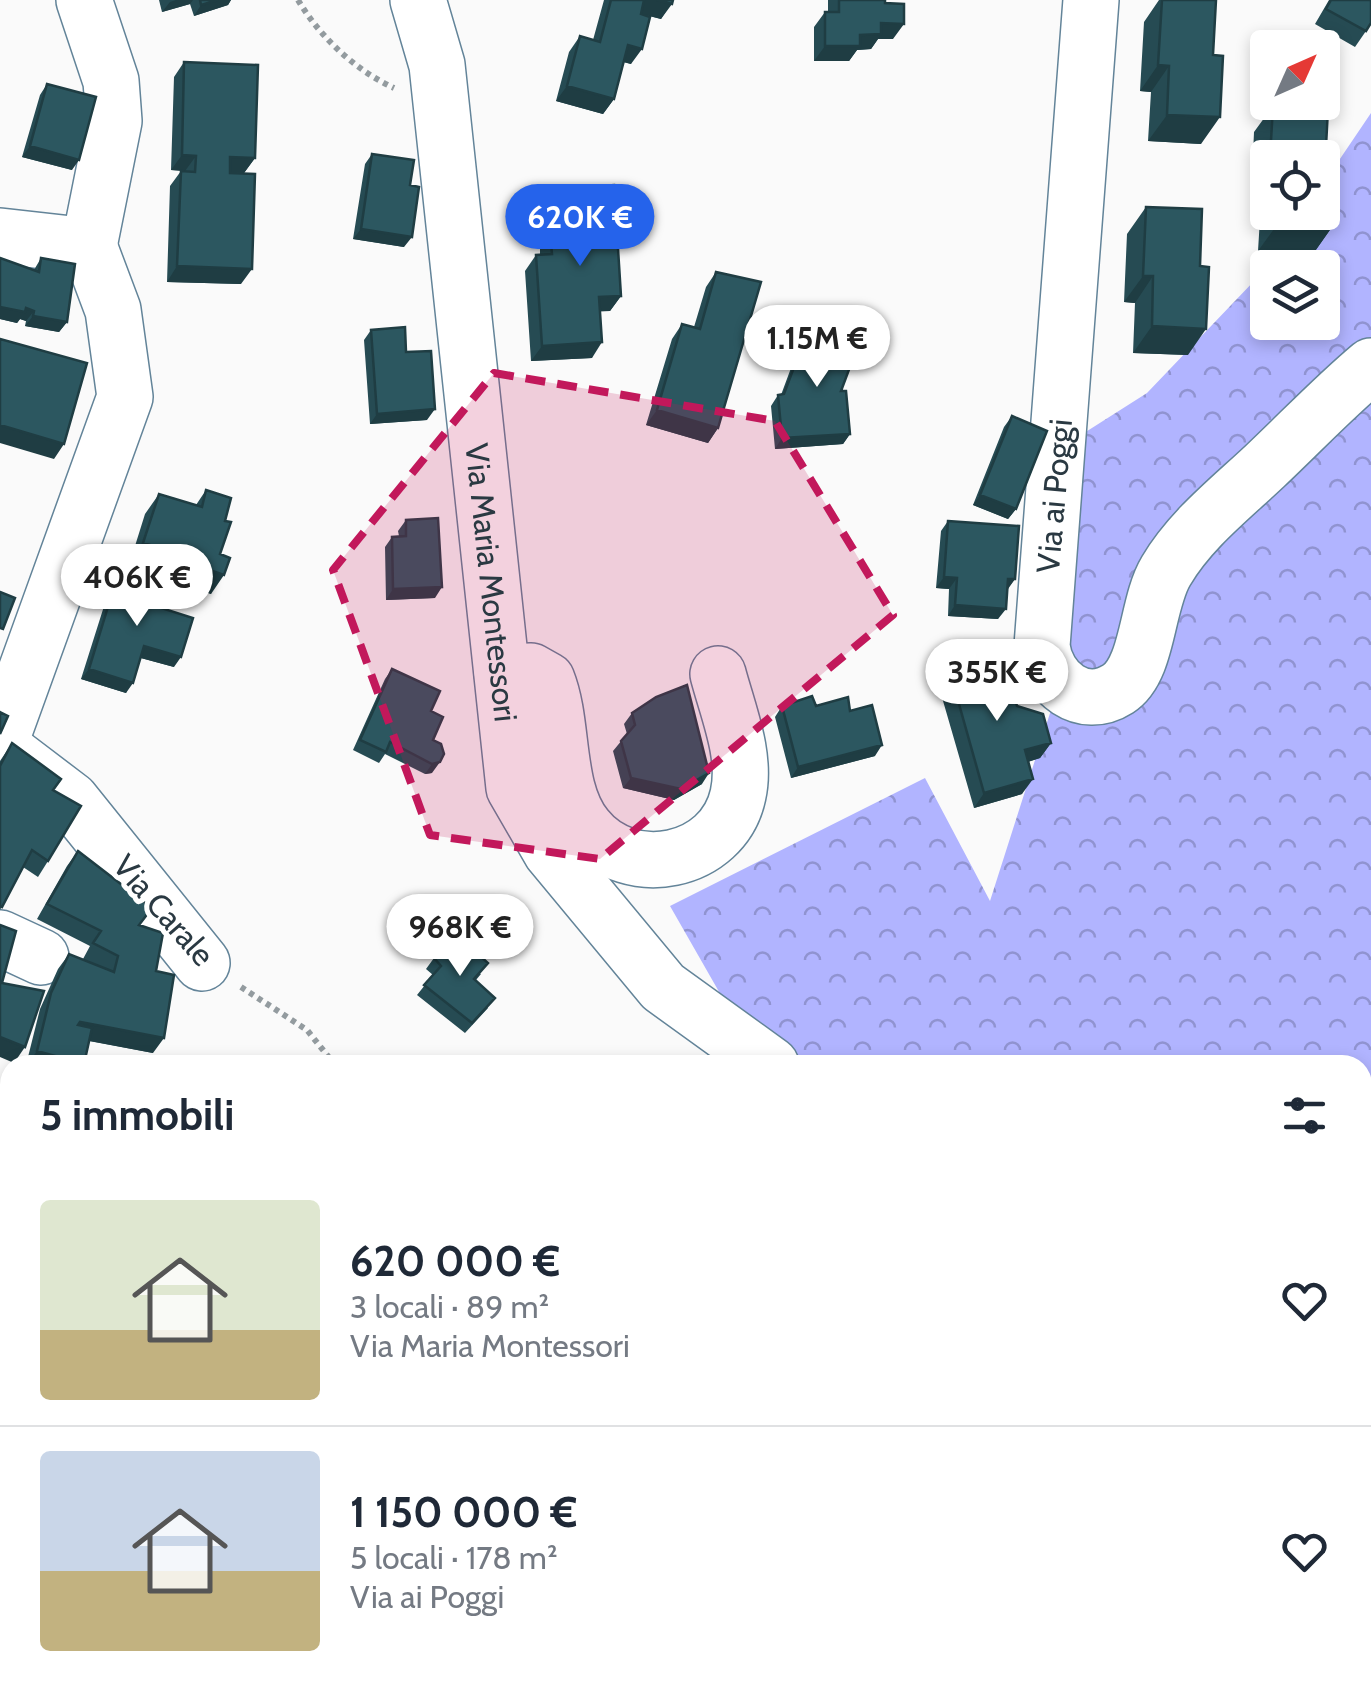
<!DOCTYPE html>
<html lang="it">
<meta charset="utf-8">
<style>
body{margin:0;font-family:Cabin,sans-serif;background:#f6f6f7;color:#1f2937;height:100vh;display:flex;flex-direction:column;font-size:38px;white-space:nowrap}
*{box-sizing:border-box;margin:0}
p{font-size:32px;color:#747a83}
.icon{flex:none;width:55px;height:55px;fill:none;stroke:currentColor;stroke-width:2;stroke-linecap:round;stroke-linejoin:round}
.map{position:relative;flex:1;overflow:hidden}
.panel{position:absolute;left:0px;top:1055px;width:1372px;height:642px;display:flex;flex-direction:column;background:#fff;border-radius:30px 30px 0 0;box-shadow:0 5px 15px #0003}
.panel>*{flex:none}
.needle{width:65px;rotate:45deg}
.controls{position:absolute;left:1250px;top:30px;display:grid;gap:20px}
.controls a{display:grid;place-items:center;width:90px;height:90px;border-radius:10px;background:#fff;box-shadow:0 5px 15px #0003;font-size:50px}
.price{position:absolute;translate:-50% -85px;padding:0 22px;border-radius:35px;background:#fff;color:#222;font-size:32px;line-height:65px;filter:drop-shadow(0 2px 5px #0008)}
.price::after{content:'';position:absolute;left:50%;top:60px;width:30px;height:22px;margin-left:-15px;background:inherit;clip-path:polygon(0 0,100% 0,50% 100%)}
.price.current{background:#2563eb;color:#fff}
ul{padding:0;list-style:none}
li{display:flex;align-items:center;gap:30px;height:250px;padding:0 40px}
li+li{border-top:2px solid #e0e1e3}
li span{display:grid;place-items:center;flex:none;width:280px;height:200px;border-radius:10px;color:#555}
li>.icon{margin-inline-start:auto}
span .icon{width:120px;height:120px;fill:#fffc;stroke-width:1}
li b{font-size:42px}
h2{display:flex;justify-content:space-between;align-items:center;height:120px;padding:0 40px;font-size:42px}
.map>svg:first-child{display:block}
.forest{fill:url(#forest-crowns);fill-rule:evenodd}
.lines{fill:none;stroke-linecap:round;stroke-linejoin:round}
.stream{stroke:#69bfbc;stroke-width:11}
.minor-casing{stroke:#638499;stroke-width:58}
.path{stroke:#939b9f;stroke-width:6;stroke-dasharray:5 5;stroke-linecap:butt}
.minor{stroke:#fff;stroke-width:55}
.wall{fill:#264b53;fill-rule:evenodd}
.shaded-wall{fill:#1f3d43}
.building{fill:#2c5760;stroke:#1f3d43;stroke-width:2.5}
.marked{fill:#c2185b;fill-opacity:0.2;stroke:#c2185b;stroke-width:8;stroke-dasharray:20 12;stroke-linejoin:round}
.labels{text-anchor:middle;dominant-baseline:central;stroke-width:10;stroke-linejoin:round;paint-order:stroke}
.street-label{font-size:32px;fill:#2a3942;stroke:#fff}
</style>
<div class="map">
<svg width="1371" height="1697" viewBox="0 0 1371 1697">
<defs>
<pattern id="forest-crowns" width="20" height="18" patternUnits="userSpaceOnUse" patternTransform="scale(2.5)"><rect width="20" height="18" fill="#b1b4ff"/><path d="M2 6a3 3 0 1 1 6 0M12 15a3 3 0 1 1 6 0" fill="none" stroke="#9093d0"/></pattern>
</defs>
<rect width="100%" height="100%" fill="#fafafa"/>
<!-- forest -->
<path class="forest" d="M1371,113v1285l-9,-3v-330h-573l-47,-33 -72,-126 255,-128 65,123 69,-216 -19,-224 107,-68 130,-136 28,-44 17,-1 1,-28zM1268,268h54v54h-54z"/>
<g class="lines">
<!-- stream -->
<path class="stream" d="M1362,1359l9,1"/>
<defs>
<g id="minor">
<path d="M84,0l27,81 3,40 -25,125"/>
<path id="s1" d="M418,0l19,65 77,723 37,64 112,135 108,78"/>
<path d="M1091,0l-49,646c4,36 40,66 76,43 31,-20 28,-85 48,-118 24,-41 65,-73 99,-105 35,-33 69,-69 106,-100"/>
<path d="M0,236l89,10"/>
<path d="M502,672l29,-1 16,9c18,45 7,109 39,148 43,54 137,36 152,-33 9,-39 -10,-83 -20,-121"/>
<path d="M0,743l125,-346 -12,-87 -24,-64"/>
<path d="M0,746l71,54 131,163"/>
<path d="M0,938l41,19"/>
<path d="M0,1269v3"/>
<path d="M0,1462l10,53"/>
<path d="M64,1688l4,9"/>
<path d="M190,1688l11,9"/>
<path d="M619,1688l10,9"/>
<path d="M1140,1697l4,-9"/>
</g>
</defs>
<!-- minor casing -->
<use href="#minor" class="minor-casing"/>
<!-- path -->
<path class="path" d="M298,0c22,37 57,70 96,88
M241,987l66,43 28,35"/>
<!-- minor -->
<use href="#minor" class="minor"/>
</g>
<!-- wall -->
<path class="wall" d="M159,0h72l-3,5 -34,11 -4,-12 -28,8z
M604,0h69l-12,19 -20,-5 -10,50 -8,-2 -9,37 -11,15 -47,-13 13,-49 11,-16 13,4z
M828,0h57l8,39h-15l-7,10 -14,1 -8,11h-35v-34l11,-15h3z
M1159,0h57l-15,144 -53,-3 3,-49 -11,-1 4,-69z
M1329,0h42l-5,31 -11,16 -40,-23z
M184,62l71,96 -11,15 -14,-1 11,112 -74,-2 3,-96 11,-15h4l-14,-1 3,-93z
M47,84l25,86 -50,-13 18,-62z
M1273,106l55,3 -3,56 10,1 -3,61 -19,27 -55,-3 3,-49 -10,-1 3,-69zM1268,158h54v54h-54z
M372,154l38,31 -6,62 -51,-8 12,-75z
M568,188l53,108 -11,15h-10l-8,47 -61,3 -6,-90 11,-16h4v-8l18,-28 -1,-16z
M1146,207l42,148 -55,-2 2,-50 -11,-1 3,-68z
M0,258l34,12 7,-12 26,64 -8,10 -34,-6 1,-5 -6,-2 -3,4 -17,-4z
M716,272l2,156 -10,15 -62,-18 26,-86 10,-15 12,3 12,-40z
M371,330l56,90 -57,4 -6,-84z
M808,330l33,61 9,43 -7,10 -68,5 -4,-43 7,-11h3l20,-54z
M1012,416l4,93 -8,10 -35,-14 31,-78z
M206,490l19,31 -5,33 -9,40 -11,-4 -7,11 -26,-9 6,-17 -43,-13 15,-48 14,-20 37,11z
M406,520l29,78 -49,2 -1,-53 7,-10 7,-1 -1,-5z
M948,521l67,58 -8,10 -9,30 -50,-3 1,-27 -13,-1 5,-57z
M118,574l40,33 16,60 -33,-9 -15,35 -45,-14 30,-95z
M392,669l39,42 2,29 -1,33 -7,1 -40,-20 -6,9 -26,-13 32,-71z
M950,672l67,34 34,37 -11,15 -12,4 -6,32 -48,14 -35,-121z
M782,706h34l34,5 25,45 -84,22 -16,-61z
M632,713l70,71 -28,16 -51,-12 -10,-37 14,-17 -3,-10z
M12,743l41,47 -5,71 -10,16 -15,-10 -23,43v-149z
M78,851l61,74 17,46 -3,82 -64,-12 -5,24h-58l14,-56 18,-40 11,-15 21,9 -7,-4 7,-13 -53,-27 30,-53z
M434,958l47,16 -5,6 12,28 -23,25 -48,-38 16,-20 -7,-6z
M1362,1431l9,4v56l-9,-4z"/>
<!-- shaded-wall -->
<path class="shaded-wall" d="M176,0h17l-3,4 -28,8 8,-10z
M218,0h13l-3,5 -34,11 7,-11z
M643,0h14l15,4 -11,15 -26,-7z
M881,23l23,1 -11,15h-15l-7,10 -14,1 -8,11h-35l11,-15 35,-11z
M628,45l14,4 -11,15 -14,-4z
M1158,65l11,1 -18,26 -11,-1z
M567,86l47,13 -11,15 -47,-13z
M1167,115l53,2 -19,27 -53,-3z
M30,146l49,14 -7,10 -50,-13z
M182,155l14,1 -11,15 -14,-1z
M230,157l25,1 -11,15 -24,-1z
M1268,178v14l-7,10 -10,-1z
M1277,225l55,2 -19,27 -55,-3z
M361,229l51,8 -8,10 -51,-8z
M177,266l75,3 -11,15 -74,-2z
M1143,276h10l-18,27 -11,-1z
M621,296l-11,15 -21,1 10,-15z
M0,307l26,1 8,3 -8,10 -6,-2 -3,4 -17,-4z
M33,316l34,6 -8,10 -34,-6z
M1152,326l54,3 -18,26 -55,-2z
M602,342l-10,16 -61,3 11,-15z
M435,409l-8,11 -57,4 7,-10z
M657,410l61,18 -10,15 -62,-18z
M0,425l64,19 -10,15 -54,-16z
M850,434l-7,10 -68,5 7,-11z
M980,495l36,14 -8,10 -35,-14z
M143,543l43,12 -13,20 -43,-13z
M210,570l14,5 -13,19 -11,-4 -7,11 -26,-9 13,-20z
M944,577l13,1 -8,11 -13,-1z
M1008,579h7l-7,10h-7z
M442,587l-7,11 -49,2 7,-11z
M955,605l51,4 -8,10 -50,-3z
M144,646l37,11 -7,10 -37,-10z
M89,669l44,14 -7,10 -45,-14z
M1051,743l-11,15 -26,8 11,-16z
M882,745l-7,11 -84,22 7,-11z
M440,762l-8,11 -7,1 7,-10z
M709,773l-7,11 -28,16 -51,-12 8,-10z
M1033,779l-11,15 -48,14 10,-15z
M80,1022l84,16 -11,15 -84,-16z
M0,1037l25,10 -11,16 -14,-6z
M37,1051l47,13 -57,1z
M0,1139h10v10h-10z
M10,1569l-6,10 -4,2v-6z"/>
<!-- building -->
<path class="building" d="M200,0h18l-17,5z
M611,0h33l-3,14 9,3 -8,32 -14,-4 -14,54 -47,-13 13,-50 20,6z
M657,0h16l-1,4z
M839,0h46v3l19,1v20l-23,-1v11l-21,1v11h-35v-34h14z
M1162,0h54l-3,55 10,1 -3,61 -53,-2 2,-49 -11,-1z
M1331,0h40v23l-5,8 -40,-22z
M184,62l74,3 -3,93 -25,-1v16l25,1 -3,95 -75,-3 4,-95 14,1 1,-16 -14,-1z
M47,84l49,13 -17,63 -49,-14z
M1273,106l55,3 -3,56 10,1 -3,61 -55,-2 1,-13h44v-54h-52z
M372,154l42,6 -4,25 9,2 -7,50 -51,-8z
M614,185l7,111 -22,1 3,45 -60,4 -6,-91 16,-1 -2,-22 12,-1 -1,-16 9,-1 -2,-26z
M1146,207l56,2 -2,57 9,1 -3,62 -54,-3 1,-50h-10z
M0,258l39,14 2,-14 34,6 -8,58 -34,-6 1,-5 -8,-3 -1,4 -25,-5z
M716,272l45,10 -43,146 -61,-18 25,-86 18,5z
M405,327l1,25 25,-1 4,58 -58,5 -6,-84z
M808,330l49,18 -16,43h5l4,43 -68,4 -4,-43 6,-1z
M0,339l87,24 -23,81 -64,-19z
M1012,416l35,15 -31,78 -36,-14z
M206,490l25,8 -6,23 6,1 -11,32 10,4 -6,17 -14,-5 -4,11 -26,-9 6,-17 -43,-12 16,-49 43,13z
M438,518l4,69 -49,2 -1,-52 14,-1v-16z
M948,521l71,5 -4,53h-7l-2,30 -51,-4 2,-27 -13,-1z
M118,574l46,14 -6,19 35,11 -12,39 -37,-11 -11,37 -44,-14z
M0,592l15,6 -12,31 -3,-1z
M1003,655l14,51 26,8 8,29 -26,7 8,29 -49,14 -34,-121z
M392,669l48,22 -9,20 12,6 -10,23 8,4 3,10 -4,8 -8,2 -42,-22 -4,10 -26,-12z
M687,685l22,88 -28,16 -50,-11 -10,-37 14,-16 -3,-12 24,-16z
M812,696l4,10 32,-9 2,14 22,-6 10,40 -84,22 -16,-61z
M0,712l8,4 -8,18z
M12,743l49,36 -8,11 28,16 -33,55 -16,-11 -30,57 -2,-1v-140z
M78,851l74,57 -13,17 24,8 -7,38 18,4 -10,63 -84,-16 -2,3 14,3 -8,36 -47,-13 14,-58 18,-39 45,18 4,-16 -25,-13 8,-12 -54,-27z
M0,925l16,6 -14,52 42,8 -19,56 -25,-10z
M456,934l32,29 -14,16 21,19 -23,25 -48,-38 17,-19 -7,-8z
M0,1092h10v47h-10z
M1362,1431l9,4v42l-9,-4z
M1362,1502l9,2v10l-9,31z
M0,1525l10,19v15l-2,1 2,9 -10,6z
M0,1674l10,5v9h31l-5,9h-36z
M1235,1688h21l38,7 -1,2h-60z"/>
<!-- marked area -->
<path class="marked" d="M494,373l281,48 118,194 -293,244 -170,-24 -97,-265z"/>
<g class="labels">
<!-- street labels -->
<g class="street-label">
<text transform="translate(1054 496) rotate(-85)">Via ai Poggi</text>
<text stroke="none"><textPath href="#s1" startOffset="588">Via Maria Montessori</textPath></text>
<text transform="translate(164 910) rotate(49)">Via Carale</text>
</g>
</g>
</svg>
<div class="controls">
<a><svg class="needle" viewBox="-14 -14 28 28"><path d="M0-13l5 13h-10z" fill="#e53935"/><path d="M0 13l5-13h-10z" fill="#747a83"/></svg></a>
<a><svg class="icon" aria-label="locate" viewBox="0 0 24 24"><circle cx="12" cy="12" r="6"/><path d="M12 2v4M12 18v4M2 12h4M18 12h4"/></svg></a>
<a><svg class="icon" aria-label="layers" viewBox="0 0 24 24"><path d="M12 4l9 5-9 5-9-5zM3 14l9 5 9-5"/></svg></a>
</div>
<b class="price current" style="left:580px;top:269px">620K €</b>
<b class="price" style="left:817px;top:390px">1.15M €</b>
<b class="price" style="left:137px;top:629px">406K €</b>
<b class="price" style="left:997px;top:724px">355K €</b>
<b class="price" style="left:460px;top:979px">968K €</b>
<section class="panel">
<h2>5 immobili<svg class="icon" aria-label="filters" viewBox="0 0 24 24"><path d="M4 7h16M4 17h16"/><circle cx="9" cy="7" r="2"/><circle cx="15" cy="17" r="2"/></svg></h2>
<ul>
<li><span style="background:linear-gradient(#dfe7d0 65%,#c2b280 0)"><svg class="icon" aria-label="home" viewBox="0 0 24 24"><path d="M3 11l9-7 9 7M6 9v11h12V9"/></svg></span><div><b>620 000 €</b><p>3 locali · 89 m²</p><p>Via Maria Montessori</p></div><svg class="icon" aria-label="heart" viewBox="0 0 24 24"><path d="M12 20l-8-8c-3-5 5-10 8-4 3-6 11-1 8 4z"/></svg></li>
<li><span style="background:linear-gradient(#c9d6e8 60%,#c2b280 0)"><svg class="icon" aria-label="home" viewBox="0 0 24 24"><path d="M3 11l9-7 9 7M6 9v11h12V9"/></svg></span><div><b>1 150 000 €</b><p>5 locali · 178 m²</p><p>Via ai Poggi</p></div><svg class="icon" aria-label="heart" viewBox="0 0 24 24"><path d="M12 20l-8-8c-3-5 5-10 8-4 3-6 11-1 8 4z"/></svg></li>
</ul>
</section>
</div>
